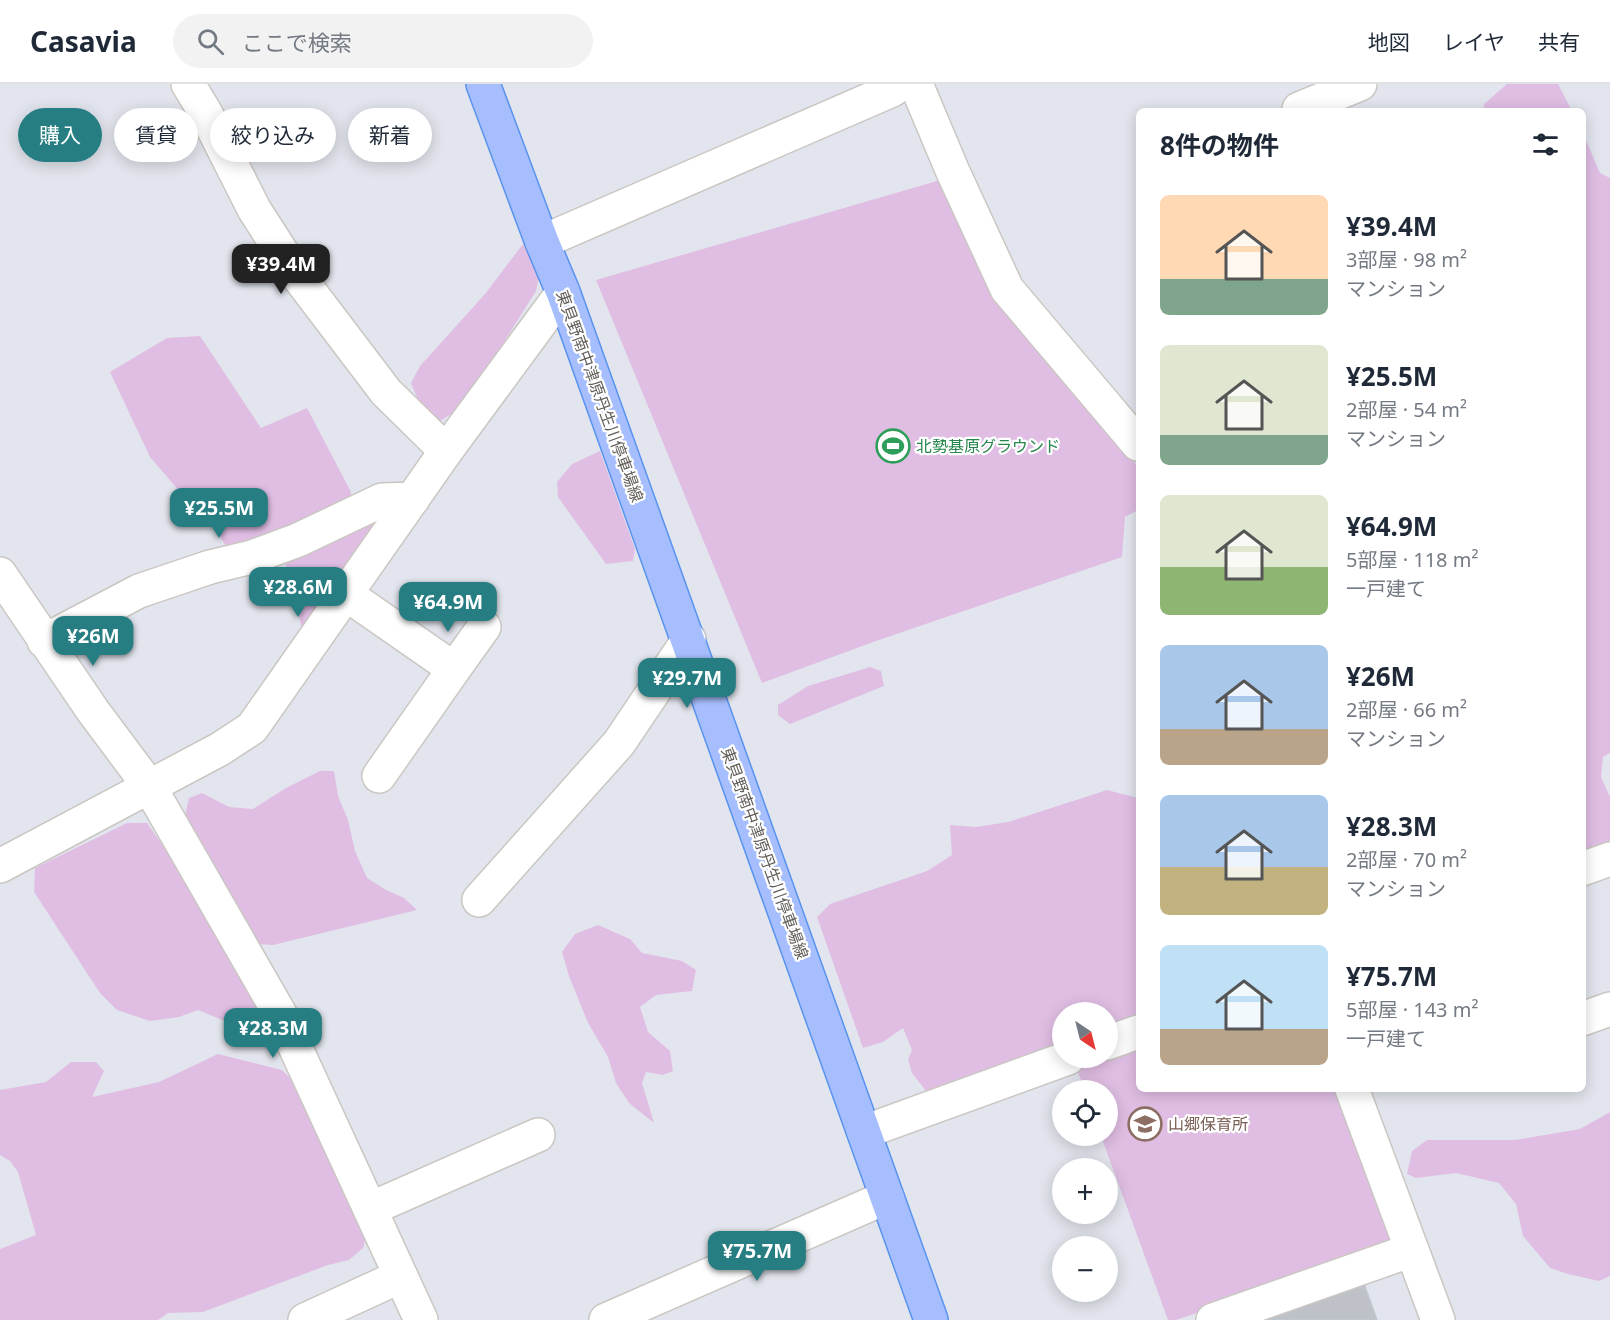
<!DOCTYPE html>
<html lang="ja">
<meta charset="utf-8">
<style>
body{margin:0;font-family:"Noto Sans","Noto Sans JP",sans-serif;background:#f2f2f3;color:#1f2937;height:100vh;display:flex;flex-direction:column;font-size:22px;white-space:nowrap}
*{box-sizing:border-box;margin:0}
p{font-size:20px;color:#747a83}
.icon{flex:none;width:33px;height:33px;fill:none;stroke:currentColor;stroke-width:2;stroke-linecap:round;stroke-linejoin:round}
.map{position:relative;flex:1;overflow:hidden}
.side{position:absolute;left:1136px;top:24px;width:450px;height:984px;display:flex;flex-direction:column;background:#fff;border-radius:9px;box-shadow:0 3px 15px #0003}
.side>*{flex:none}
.hud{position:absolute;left:18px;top:24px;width:570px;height:54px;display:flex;gap:12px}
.needle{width:39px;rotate:145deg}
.controls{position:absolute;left:1052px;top:918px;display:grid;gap:12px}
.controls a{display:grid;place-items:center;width:66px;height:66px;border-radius:50%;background:#fff;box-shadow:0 3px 15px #0003;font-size:30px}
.price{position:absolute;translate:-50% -51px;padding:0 14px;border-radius:12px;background:#267e83;color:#fff;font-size:20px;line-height:39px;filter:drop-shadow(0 2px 3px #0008)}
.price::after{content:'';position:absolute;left:50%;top:36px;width:18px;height:14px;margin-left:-9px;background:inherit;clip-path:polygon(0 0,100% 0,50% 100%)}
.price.active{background:#222;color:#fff}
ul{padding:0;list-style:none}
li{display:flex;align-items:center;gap:18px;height:150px;padding:0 24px}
li span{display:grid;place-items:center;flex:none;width:168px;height:120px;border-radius:9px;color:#555}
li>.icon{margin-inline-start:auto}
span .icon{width:72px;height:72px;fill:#fffc;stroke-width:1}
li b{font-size:26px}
h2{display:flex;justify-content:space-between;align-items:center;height:72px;padding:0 24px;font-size:26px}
.pill{padding:0 21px;border-radius:27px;background:#fff;box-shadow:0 3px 15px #0003;font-size:21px;line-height:54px}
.pill.active{background:#267e83;color:#fff}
header{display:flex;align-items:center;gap:36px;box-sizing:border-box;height:84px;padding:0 30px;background:#fff;border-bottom:2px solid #e0e1e3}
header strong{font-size:28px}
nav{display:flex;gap:33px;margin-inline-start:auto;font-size:21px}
.search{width:420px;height:54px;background:#f2f2f3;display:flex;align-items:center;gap:15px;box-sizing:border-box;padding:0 21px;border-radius:33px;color:#747a83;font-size:22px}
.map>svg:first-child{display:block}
.green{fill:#e0bee4}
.building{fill:#bec2c8;stroke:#c0c7d1;stroke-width:1.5}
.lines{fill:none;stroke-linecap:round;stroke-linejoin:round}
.minor-casing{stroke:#cac7c3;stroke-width:36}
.major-casing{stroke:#5993ef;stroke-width:36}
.minor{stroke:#fff;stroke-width:33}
.major{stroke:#a6befd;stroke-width:33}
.labels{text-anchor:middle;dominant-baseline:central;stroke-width:4.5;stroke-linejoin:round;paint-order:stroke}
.street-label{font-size:16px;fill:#625e5a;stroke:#fff}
.leisure-label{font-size:16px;fill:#27864d;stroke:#fff;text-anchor:start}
.education-label{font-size:16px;fill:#785e54;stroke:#fff;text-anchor:start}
</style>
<header>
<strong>Casavia</strong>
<div class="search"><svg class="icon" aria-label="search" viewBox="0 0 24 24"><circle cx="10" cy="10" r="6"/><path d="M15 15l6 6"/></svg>ここで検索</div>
<nav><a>地図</a><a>レイヤ</a><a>共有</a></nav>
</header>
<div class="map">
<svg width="1610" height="1236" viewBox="0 0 1610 1236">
<rect width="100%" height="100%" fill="#e2e5ed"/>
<!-- green -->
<path class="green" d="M1507,0h51l14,27h-88v-7z
M1582,47l18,42 10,5v575l-7,4 -2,20 9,20v47l-28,11z
M944,95l162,245 32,43v43l-13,7 -3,40 -246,84 -114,42 -166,-403z
M523,160l6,4 10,27 -3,16 -64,102 -16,18 -16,10 -22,-21 -7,-17 9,-17 65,-72z
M200,252l61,92 46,-20 44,84 -1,14 -122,43 -11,-17 -24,-25 -43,-50 -40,-85 57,-34z
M600,367l35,98 -2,12 -27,3 -48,-67 -1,-15 15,-18z
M371,437l4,9 -73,98 -17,-66z
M870,583l11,4 3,15 -94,38 -12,-9v-10l30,-19z
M320,687h14l4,25 10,24 7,31 12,27 19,12 18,8 13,12 -144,35 -17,-1 -71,-128 4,-18 13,-5 27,14 24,2 33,-21z
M1107,706l31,8v218l-31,11v-15h-45v31l-136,48 -14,-18 -4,-14 4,-9 -9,-22 -20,14 -20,6 -46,-131 13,-13 97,-33 25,-16 -2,-30 26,2 32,-5z
M127,739h20l45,65 68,119 -23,19 -39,-16 -19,7 -29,4 -33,-11 -17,-17 -66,-101 1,-24z
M598,841l32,14 12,14 40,8 14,9 -4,21 -36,4 -16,12 8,25 22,19 3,20 -10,4 -17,-3 -4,11 12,40 -25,-20 -13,-20 -8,-26 -20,-34 -19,-47 -7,-24 13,-18z
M1138,963v42h202l58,155 -222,76h-8l-67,-184h6v-46h-22l-8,-20z
M218,970l64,16 19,19 31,66 7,29 27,53 -3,11 -14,12 -21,5 -125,47 -35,1 -10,7h-158v-71l36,-14 -18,-63 -8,-11 -10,-6v-65l46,-8 25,-20h25l8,9 -12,26 67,-15z
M1610,1028v164l-11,5 -31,-7 -18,-6 -27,-32 -7,-32 -17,-21 -43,-10 -40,5 -9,-4 5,-23 15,-11h88l65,-11z"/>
<!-- building -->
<path class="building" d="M1363,1197l14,39h-127z"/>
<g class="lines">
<defs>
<path id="minor" d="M188,0l17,28 49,97 37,58 95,125 60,59
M916,0l37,88 54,117 131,155
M1299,25l61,-25
M542,158l350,-152 8,-6
M0,490l93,137 56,75 131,228 141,306
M346,510l108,75 -75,107
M44,557l95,-50 71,-24 42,-10 46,-17 84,-40 31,-1
M454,585l30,-42
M0,782l220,-117 32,-21 194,-277 117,-159
M1582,785l28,-10
M479,816l140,-157 70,-104
M1582,935l28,-10
M1107,959l31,-11
M1352,1005l86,231
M864,1048l204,-74
M370,1125l168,-74
M305,1236l96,-44
M606,1236l281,-123
M1213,1236l199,-70"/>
<path id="major" d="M483,0l59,158 21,50 368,1028"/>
</defs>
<!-- minor casing -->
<use href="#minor" class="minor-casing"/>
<!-- major casing -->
<use href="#major" class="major-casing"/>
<!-- minor -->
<use href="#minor" class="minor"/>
<!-- major -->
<use href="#major" class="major"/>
</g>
<!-- icons -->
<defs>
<symbol id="stadium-ring" viewBox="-11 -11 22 22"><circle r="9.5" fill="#fff" stroke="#2e9e5b" stroke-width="1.5"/><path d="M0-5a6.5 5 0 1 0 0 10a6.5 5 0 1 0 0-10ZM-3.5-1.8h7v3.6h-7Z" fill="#2e9e5b"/></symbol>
<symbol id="school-ring" viewBox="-11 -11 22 22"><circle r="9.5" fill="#fff" stroke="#8d6e63" stroke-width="1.5"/><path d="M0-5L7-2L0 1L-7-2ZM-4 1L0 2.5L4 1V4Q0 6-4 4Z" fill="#8d6e63"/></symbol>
</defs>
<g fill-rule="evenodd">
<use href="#stadium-ring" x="874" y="343" width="38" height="38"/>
<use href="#school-ring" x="1126" y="1021" width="38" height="38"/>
</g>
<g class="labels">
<!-- street labels -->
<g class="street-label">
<text transform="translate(600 312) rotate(70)">東貝野南中津原丹生川停車場線</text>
<text transform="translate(765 769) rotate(70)">東貝野南中津原丹生川停車場線</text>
</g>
<!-- leisure labels -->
<g class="leisure-label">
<text x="916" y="362">北勢基原グラウンド</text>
</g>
<!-- education labels -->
<g class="education-label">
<text x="1168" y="1040">山郷保育所</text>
</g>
</g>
</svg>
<div class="controls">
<a><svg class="needle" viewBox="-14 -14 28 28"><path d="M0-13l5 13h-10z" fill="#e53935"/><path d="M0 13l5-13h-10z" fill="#747a83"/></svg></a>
<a><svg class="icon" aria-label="locate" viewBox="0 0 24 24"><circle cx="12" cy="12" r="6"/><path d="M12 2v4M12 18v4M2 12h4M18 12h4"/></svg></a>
<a>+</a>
<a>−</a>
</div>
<b class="price active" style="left:281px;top:211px">¥39.4M</b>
<b class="price" style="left:219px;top:455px">¥25.5M</b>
<b class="price" style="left:298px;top:534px">¥28.6M</b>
<b class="price" style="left:448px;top:549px">¥64.9M</b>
<b class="price" style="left:93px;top:583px">¥26M</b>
<b class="price" style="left:687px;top:625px">¥29.7M</b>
<b class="price" style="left:273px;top:975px">¥28.3M</b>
<b class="price" style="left:757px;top:1198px">¥75.7M</b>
<div class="hud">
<a class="pill active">購入</a>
<a class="pill">賃貸</a>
<a class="pill">絞り込み</a>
<a class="pill">新着</a>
</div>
<section class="side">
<h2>8件の物件<svg class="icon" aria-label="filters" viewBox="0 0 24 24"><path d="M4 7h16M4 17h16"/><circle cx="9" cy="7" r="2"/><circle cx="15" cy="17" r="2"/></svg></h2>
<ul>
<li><span style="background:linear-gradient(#ffd9b3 70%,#7fa58c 0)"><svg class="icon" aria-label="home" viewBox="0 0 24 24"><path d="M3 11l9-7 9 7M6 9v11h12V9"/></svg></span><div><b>¥39.4M</b><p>3部屋 · 98 m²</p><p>マンション</p></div></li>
<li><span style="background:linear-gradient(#dfe7d0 75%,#7fa58c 0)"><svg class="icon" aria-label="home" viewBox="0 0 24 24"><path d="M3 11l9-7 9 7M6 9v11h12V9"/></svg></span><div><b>¥25.5M</b><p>2部屋 · 54 m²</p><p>マンション</p></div></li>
<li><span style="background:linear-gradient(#dfe7d0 60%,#8fb573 0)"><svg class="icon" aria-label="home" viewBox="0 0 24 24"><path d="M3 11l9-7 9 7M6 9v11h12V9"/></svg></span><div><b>¥64.9M</b><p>5部屋 · 118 m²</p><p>一戸建て</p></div></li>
<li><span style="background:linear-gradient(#a9c7e8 70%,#b9a48a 0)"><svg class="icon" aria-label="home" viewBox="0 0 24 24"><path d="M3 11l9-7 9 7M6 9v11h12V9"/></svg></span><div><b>¥26M</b><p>2部屋 · 66 m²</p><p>マンション</p></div></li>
<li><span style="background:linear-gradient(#a9c7e8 60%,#c2b280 0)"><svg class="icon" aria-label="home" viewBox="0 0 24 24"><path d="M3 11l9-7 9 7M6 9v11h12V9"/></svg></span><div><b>¥28.3M</b><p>2部屋 · 70 m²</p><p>マンション</p></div></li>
<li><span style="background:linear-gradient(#bfe0f5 70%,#b9a48a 0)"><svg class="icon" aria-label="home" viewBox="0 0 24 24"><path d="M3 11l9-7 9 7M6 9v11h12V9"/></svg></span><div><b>¥75.7M</b><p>5部屋 · 143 m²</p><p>一戸建て</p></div></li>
</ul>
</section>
</div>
